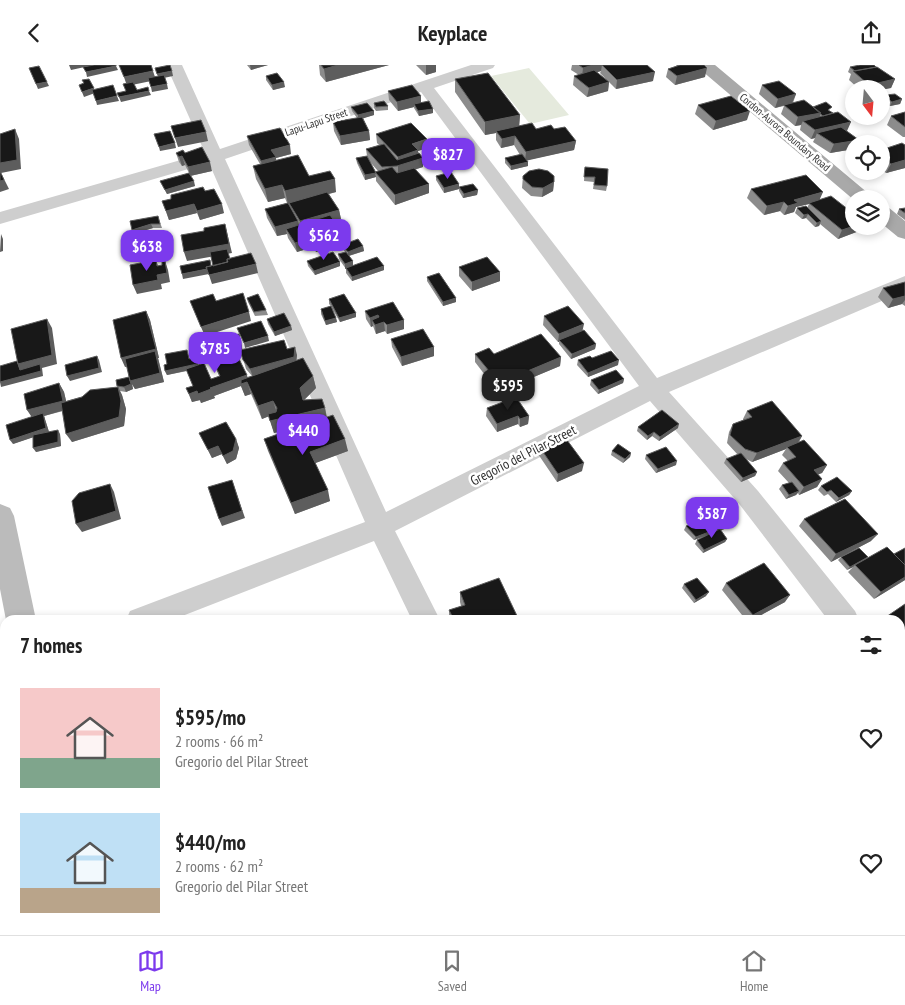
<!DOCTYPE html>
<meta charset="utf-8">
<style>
body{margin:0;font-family:"PT Sans Narrow",sans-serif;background:#f2f2f2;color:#222;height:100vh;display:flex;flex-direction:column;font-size:19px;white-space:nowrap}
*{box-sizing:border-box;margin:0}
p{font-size:16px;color:#767676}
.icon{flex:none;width:28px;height:28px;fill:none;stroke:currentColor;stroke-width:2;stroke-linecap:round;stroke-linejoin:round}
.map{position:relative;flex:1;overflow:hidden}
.drawer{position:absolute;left:0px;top:550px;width:905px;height:320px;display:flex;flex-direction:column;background:#fff;border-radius:15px 15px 0 0;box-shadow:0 2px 8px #0003}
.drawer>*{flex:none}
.needle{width:32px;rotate:164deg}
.buttons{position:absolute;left:845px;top:15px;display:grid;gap:10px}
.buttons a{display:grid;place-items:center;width:45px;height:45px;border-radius:50%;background:#fff;box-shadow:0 2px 8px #0003;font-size:25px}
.price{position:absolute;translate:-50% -42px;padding:0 11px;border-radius:10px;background:#7c3aed;color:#fff;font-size:16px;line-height:32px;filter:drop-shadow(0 1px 2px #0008)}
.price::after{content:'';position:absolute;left:50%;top:30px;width:15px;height:11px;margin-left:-8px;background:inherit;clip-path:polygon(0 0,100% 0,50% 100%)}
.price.current{background:#222;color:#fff}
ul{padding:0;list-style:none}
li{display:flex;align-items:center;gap:15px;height:125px;padding:0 20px}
li span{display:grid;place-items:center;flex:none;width:140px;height:100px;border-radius:0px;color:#555}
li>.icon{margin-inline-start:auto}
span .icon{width:60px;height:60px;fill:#fffc;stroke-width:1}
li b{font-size:21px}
h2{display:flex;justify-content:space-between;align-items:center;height:60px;padding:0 20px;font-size:21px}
header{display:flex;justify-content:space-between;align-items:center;height:65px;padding:0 20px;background:#fff;font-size:22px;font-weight:800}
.menu{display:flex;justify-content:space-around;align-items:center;height:70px;border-top:1px solid #e0e0e0;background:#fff;font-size:14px;color:#767676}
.menu a{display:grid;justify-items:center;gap:2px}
.menu .current{color:#7c3aed}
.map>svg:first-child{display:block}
.green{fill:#e5eadd}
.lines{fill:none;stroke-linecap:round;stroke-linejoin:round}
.street{fill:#cecece;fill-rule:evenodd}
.secondary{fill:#bbb;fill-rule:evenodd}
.primary{fill:#a9a9a9;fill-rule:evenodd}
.wall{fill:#8c8c8c;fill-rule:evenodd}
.shaded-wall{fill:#5d5d5d}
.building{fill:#181818;stroke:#5d5d5d}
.labels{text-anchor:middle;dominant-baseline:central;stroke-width:5;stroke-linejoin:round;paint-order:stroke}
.far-street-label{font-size:11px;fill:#313131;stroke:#fff}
.street-label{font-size:14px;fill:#313131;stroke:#fff}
</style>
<header><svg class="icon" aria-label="back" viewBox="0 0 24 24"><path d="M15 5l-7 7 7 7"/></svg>Keyplace<svg class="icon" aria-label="share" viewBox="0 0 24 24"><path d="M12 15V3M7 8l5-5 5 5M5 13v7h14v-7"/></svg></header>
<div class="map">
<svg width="905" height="870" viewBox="0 0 905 870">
<rect width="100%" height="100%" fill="#fff"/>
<!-- green -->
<path class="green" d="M529,3l40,47 -39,9 -39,-48z"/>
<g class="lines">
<!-- street -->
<path class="street" d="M166,0h16l38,84 251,-84h24l-2,3 -59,20 223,290 248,-102v15l-236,101 89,99 97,120 4,9h-31l-88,-115 -90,-104 -255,130 45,89h-28l-38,-79 -202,79h-46l4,-9 235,-89 -156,-359 -209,61v-12l205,-59zM421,27l218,294 -253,126 -161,-353z
M900,610l5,2v33l-5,-2z
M561,865h35l2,5h-35z"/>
<!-- secondary -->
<path class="secondary" d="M0,439l10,4 4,8 22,104h-30l-6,-31z
M64,865h38l1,5h-38z"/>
<!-- primary -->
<path class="primary" d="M695,0h20l160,134 -21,1z
M881,141l7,1 17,14v18l-7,-2 -17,-14z"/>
</g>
<!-- wall -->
<path class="wall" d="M247,0h21l-17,5z
M319,0h70l-63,17 -6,-7z
M416,0h20v7l-10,3z
M572,0h75l6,16 -37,8 -7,-7 -1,9 -21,6 -14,-12 1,-9 5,-1 -8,-5zM601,6l-1,2 6,6 -9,-7z
M676,0h28l1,12 -30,8 -9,-8 2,-8 9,-3z
M850,2h27l18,12 -4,9 -10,1h-22l-10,-9 2,-6 -3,-2z
M266,11l19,11 -12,3 -7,-10z
M455,14l65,36 -1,11 17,3h18l22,12 -2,9 -47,10 1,6 -17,4 -6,-7v-5l15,-3 -6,-10 -13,3 -5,-8v-7l-11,2 -30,-43z
M762,20l34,9 -3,9 20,4 18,5 16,19 12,9 -2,4h-3v5l-24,4 -17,-11 2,-4 -4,1 -11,-9 1,-5 -6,1 -14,-12 3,-8 -9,2 -16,-14z
M388,26l33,5v6l12,7v4l-14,3 -5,-8v-1l-16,4 -9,-11z
M886,30l16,4 -2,5 -10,2 -5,-3 1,-2 -2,-1z
M374,38l14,3v4l-12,1 -2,-3z
M698,40l49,15 -34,10 -18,-16z
M351,42l23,4v4l-11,3 6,13 1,9 -29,5 -7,-14 -1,-9 24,-4 -5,-7z
M905,47v25h-2l-16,-12 4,-9z
M376,69l51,14 -9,3 5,16 -7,2 13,24 -34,12 -19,-24v-4l-11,3 -8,-17 -1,-5 11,-2 -1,-7 13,-4 -2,-2zM370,97l8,9 -2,1z
M247,71l44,18 -15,4v3l33,15 27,16 -7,2 10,16 2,9 -7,1 7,10 2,9 -12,4v4l-15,5 -3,-5 -16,5 -9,-14 -1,-4 -10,2 -10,-18 -2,-9 22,-6 -2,-5 -17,4 -12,-23 -3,-13 7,-2 -11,-19z
M905,80v23l-19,5 -5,-4v-19z
M176,88h9l27,18 -22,5 5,10 -28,8 -7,-13 30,-6 -5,-10 -3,1 -3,-4z
M585,102l22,19 -1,5 -13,-2 1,-7 -10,-1z
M436,111l23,11 19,3 -1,5 -14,3 -4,-7v-2l-15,4 -8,-13z
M523,111l31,6 -1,9 -11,6 -11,-1 -9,-8z
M751,124l69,10 34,27h8l-3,5 -21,8 -18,-15 -1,2 -4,1 -9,-9 -4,1 -7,-6 2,-5h10l2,-4 -13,3 -2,5 -10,3 -4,-4 -16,4 -17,-17z
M205,126l19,22 -24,7 -3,-7 -28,7 -7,-19z
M905,143v12l-8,-6 2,-5z
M158,151l4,12h-9l-20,6z
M342,180l21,1 1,5 -15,5 4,10 31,4 -32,11 -6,-8v-4l-7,-10 -1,-5 7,-2 -2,-3z
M307,196l33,5 -25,9 -7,-9z
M459,202l41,14 -28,10 -13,-15z
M427,212l29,25 -13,4 -16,-25z
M905,217v24l-3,-2 -14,4 -10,-11 5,-9z
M247,233l19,12 2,5 -13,1 -7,-14z
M329,234l27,14v4l-16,5 -9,-15 5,11 1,4 -11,3 -5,-11v-5l10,-3 -2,-2z
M146,246l4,9 9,38h-1l6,24 -29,7 -3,-5 1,5 -7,3 -6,-1 2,4 4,14 -2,17 -52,16 -9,-31 -19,5 5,16 11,2 1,12 -25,6 -3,-15 -20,7 18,-27 28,-34 5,9 2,9 51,-14 12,-10 -2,-11 -2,1z
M365,246l39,9v9l-17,5 -2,-3 -9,3 -3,-8 -2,1 -5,-8z
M544,251l38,15 14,13 -1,5 -24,10 -12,-15v-2h-1l-15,-17z
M267,254l24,7 1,4 -17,6 -7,-12z
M239,269l3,16 45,-1 10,6 -1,6 17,15 3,12 -12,12 21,8 2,9 21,34 -33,12 15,38 -35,13 -27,-63 -4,-12 31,-11 -21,5 -5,-17 -7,3 -11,-25 -6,2 -4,-10 -27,10 1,2 -14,5 -1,-3 -8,2 -6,-14 7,-2 -6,-15 -20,4 -2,-4 2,-7 21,-10 1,4 7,-1 2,8 13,14 8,-3 -6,-15 5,-2 -1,-4zM242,290l4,14 6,7 -5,1 -9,-21z
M391,274l43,8v9l-32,10 -10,-19z
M475,289h19l67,3 -1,9 -62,26 -23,-30z
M592,293l26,7 -30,12 -11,-12 1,-5z
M624,314l-1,4 -25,11 -8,-9 1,-5z
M487,343l42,8 -1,8 -8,3 -2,-3 -21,8 -11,-16z
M747,346l55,25 -3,6 28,23 -5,8 -4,1 4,5 -5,8 -18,8 -1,-2 -2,2 -10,4 -7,-10 3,-4 7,-2 -11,-12 5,-8 5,-2 -6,-6 4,-6 -34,13 -6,-3 11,13 -2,4 -14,6 -17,-19 2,-4 12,-4 -11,-12 2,-11 4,-8 10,-4v-1z
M638,362l40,1 -19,13 -7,-5 -5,4 -10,-9z
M199,368l37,6 3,9 -3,11 -9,5 -5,-10 -10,4z
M539,381l43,25 -25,11 -19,-28z
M612,386l19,2 -1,4 -7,6 -12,-8z
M646,390l30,10 -20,8 -11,-14z
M821,421l31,5 -3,4 -13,7 -8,-8 -4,2 -6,-6z
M804,454l67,22 -40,21 -32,-36z
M686,461l44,1 -9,3 6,9 -2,3 -22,11 -8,-9 2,-4 9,-4 -12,4 -10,-10z
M905,483v32l-31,19 -26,-27 5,-5 -6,3 -9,-10 3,-3 27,1 26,-4z
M726,518l59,19 -33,18h-6l-24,-30z
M684,519l22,12 -12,7 -12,-15z
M460,527l59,28h-70v-10l12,-4 -1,-4z
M905,539v46l-5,-5v-25h-17z
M905,811v53l-5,-6v-44z
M635,865h53l-7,5h-43z
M697,865h18l3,5h-20l-3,-4z"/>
<!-- shaded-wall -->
<path class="shaded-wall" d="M69,0h25l-23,5z
M250,0h18l-17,5z
M338,0h51l-63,17 -2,-13z
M426,0h10v7l-10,3z
M593,0h9l-1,6 -19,6 1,-9z
M116,1l2,4 -31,7 -1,-5z
M707,3l-2,9 -30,8 2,-9z
M153,6l3,9 -29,6 -3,-9z
M172,6l1,5 -14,3 -2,-5z
M655,7l-2,9 -37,8 1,-9z
M895,14l-4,9 -10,2v-1h-14l2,-4z
M47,17l2,4 -11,3 -2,-5z
M284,17l1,5 -12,3 -1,-5z
M609,17l-1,9 -21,6 2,-9z
M167,19l1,5 -16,3 -1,-5z
M94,23l1,5 -11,4 -2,-5z
M149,26l2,4 -30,7 -2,-5z
M796,29l-4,9 -17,5 3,-9z
M117,31l2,5 -22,4 -1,-4z
M421,31v9l-7,-1v3l-16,4 -1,-9z
M902,34l-2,5 -10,2 2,-4z
M433,44v4l-14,3 -1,-5z
M374,46v4l-16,5v-5z
M750,46l-3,9 -34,10 3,-9z
M821,48l-4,9 -14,-1 -2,4 -6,1 3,-9z
M520,50l-1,13 -23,3v2l-11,2v-13z
M851,57l-4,9 -30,2 -2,5 -4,1 4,-9z
M15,64l4,10 2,30 -20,4 8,16 -9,3v-29z
M369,66l1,9 -29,5 -1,-9z
M206,67l2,9 -30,6 -3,-9z
M515,71l-1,9 -13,3 1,-9z
M427,74v9l-9,3v8l5,-1v9l-25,8v-18l14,-13z
M859,75l-2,4h-3v5l-24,4 4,-9z
M576,76l-2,9 -49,11 1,-9z
M175,78l1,5 -16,3 -1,-4z
M290,80l1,9 -15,4 1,8 -14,4 -2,-9 10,-11z
M182,91l3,9 -3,1 -3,-9z
M905,95v8l-19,5 5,-9z
M210,97l2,9 -22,5 -2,-9z
M528,97v4l-17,4v-4z
M375,108l1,4 -11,3v-5z
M335,114l1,13 -48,12 -3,-13z
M194,116l1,5 -28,8 -2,-4z
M554,117l-1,9 -11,6 1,-9z
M429,119v9l-34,12v-10z
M459,119v5l-15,4v-5z
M282,120l3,13 -17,4 -3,-13z
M478,125l-1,5 -14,3 1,-4z
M823,127l-4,9 -10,2v1l-13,3 -2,5 -10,3 4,-9 6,-6z
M784,137l-4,9 -16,4 3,-9z
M194,139l3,9 -28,7 -3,-9z
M222,139l2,9 -24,7 -3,-9z
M339,145l2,9 -39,11 -2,-9z
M808,149l-2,4 -4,1 2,-4z
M298,156l2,9 -14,-1 1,5 -10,2 -2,-9z
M821,156l-2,5 -4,1 2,-4z
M151,159l2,4 -20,6 -1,-4z
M225,159l7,29 -45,8 -3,-9z
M854,161h8l-3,5 -21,8 4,-9z
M341,165l2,9 -12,4v4l-15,5 -1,-9 13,-8z
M147,167l3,11 5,-5 2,8 -6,2 1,4 -21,5 -2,-4z
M1,169l2,5v12l-3,1z
M312,173l1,9 -16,5 -2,-9z
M363,181l1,5 -16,5v-4z
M156,195l3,9 6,-8 3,9 2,12 -9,2 1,5 -25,5 -4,-9 24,-10z
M353,196v5l-8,3v-5z
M340,197v4l-25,9 -1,-4z
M256,199l2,9 -46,11 -3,-9z
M384,201v4l-32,11v-4z
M207,204l2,5 -26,5 -1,-5z
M500,207v9l-28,10v-9z
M905,231v4l-3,4 -14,4 5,-9z
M456,233v4l-13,4v-4z
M146,246l4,9 9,38h-1l6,24 -29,7 -3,-5 1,5 -7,3 -2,-5 5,-10 28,-19 -32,9 -4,-9z
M249,247l2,9 -46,15 -4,-9z
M356,248v4l-16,5 -1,-4z
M378,250l1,9 5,-2 1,9 -9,3 -1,-9 -3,-5 1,6 -2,1 -1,-9z
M336,253l1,4 -11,3 -1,-4z
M47,254l5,9 5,36 -15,4 1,8 -42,11 -1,-5 20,-12 -2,-6z
M404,255v9l-17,5v-9z
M584,259l-2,9 -23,7v2h-1l1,-8z
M291,261l1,4 -17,6 -1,-4z
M239,269l4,20 -25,6 -1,-5z
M268,271l1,5 -24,7 -1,-5z
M596,279l-1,5 -24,10 1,-5z
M295,282l2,8 -1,10 -43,12 -3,-8z
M434,282v9l-32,10 -1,-9z
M97,291l2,4 3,12 -32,9 -3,-5z
M196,292l3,11 -32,7 -2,-4z
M561,292l-1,9 -62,26 1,-9z
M619,295l-1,5 -30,12v-4z
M247,310l2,9 -2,-2 4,12 -6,2 -4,-10 -27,10 1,2 -14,5 -3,-9 12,-6z
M313,311l3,12 -13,13 -3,-13z
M624,314l-1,4 -25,11 1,-4z
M59,318l5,9 4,17 -24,7 5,16 -36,12 -3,-4 23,-21 -6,-9z
M118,322l4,8 4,14 -2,17 -52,16 -6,-8z
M197,326l3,9 -8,2 -3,-8z
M273,336l4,12 -15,6 -4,-13z
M325,343l2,12 -53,13 -4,-12z
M518,351v8l-21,8v-8z
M529,351l-1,8 -8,3v-8z
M679,359l-1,4 -19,13 1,-4z
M58,365l2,4 1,12 -25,6 -3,-4z
M654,367l-2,4 -5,4 1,-4z
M802,371l-5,8 -10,3 -1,2 -34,13 5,-9z
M236,374l3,9 -3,11 -9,5 -4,-8z
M345,374l3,12 -35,13 -3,-12z
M218,381l4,8 -10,4 -4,-8z
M631,388l-1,4 -7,6 2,-4z
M677,396l-1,4 -20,8 2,-4z
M584,398l-2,8 -25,11 1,-8z
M827,400l-5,8 -13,5 5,-8z
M757,407l-2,4 -14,6 2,-4z
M822,414l-5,8 -18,8 5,-8z
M232,415l13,38 -23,8 -3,-7z
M110,419l4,8 7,27 -39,13 -6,-8z
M328,425l2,11 -35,13 -4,-11z
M799,426l-3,4 -10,4 3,-4z
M852,426l-3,4 -13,7 3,-4z
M732,458l-2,4 -36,13 2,-3z
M878,469l-7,7 -40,21 5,-8z
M727,474l-2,3 -22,11 1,-3z
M868,492l-13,8 -2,2 -6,3 3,-3z
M905,512v3l-31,19 7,-7z
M709,527l-3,4 -12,7 2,-3z
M790,530l-5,7 -33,18h-3l4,-5z
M5,817v7l-5,3v-8z
M148,865h9l-9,5h-9z
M256,865h3l2,5h-3z
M384,865h5l-9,5h-5z"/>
<!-- building -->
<path class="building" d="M94,0h22v1l-30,6 -3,-5z
M119,0h32l2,6 -29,6z
M170,0l2,6 -15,3 -2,-6z
M321,0h17l-14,4z
M579,0h14l-10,3z
M602,0h45l8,7 -38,8z
M680,0h24l3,3 -30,8 -9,-7z
M860,0h14l2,2 -21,4 -5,-4z
M39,1l8,16 -11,2 -7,-16z
M877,2l18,12 -26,6 -16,-14z
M594,5l15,12 -20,6 -15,-12z
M277,8l7,9 -12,3 -6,-9z
M488,8l32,42 -35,7 -30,-43z
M164,10l3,9 -16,3 -3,-9z
M89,14l5,9 -12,4 -3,-7 5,-2 -2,-3z
M779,16l17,13 -18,5 -16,-14z
M133,17l4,8 11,-3 1,4 -30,6 -2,-4 9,-2 -3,-7z
M113,20l4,11 -21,5 -4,-11z
M412,20l9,11 -24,6 -9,-11z
M895,29l7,5 -10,3 -5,-4h3l-4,-3z
M731,31l19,15 -34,10 -18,-16z
M804,35l17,13 -23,4 -14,-12z
M384,36l4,5 -12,1 -2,-4z
M429,36l4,8 -15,2 -4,-7z
M826,37l6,5 -4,3 5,3 -10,3 -10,-9z
M367,38l7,8 -16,4 -7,-8z
M838,47l13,10 -36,8 -12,-9z
M905,47v15l-14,-11z
M362,52l7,14 -29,5 -7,-14z
M201,55l5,12 -31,6 -4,-12z
M411,58l16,16 -15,5 6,6 -20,7 -22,-23z
M532,58l4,6 15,-4 3,4 11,-2 11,14 -50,11 -11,-16 -13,3 -6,-8z
M841,62l18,13 -25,4 -17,-11z
M280,63l10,17 -19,5 5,7 -15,4 -14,-25z
M15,64l2,31 -17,3v-29z
M170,66l5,12 -16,4 -5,-13z
M902,78l3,2v15l-14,4 -10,-9v-5z
M384,79l13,16 22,-7 4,5 -26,8 -15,1 -16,-18z
M202,82l8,15 -22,5 -6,-11 -3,1 -3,-4 7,-3 2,3z
M522,89l6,8 -17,4 -6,-8z
M298,90l11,21 21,-5 5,8 -50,12 -3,-6 -17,4 -12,-23z
M367,91l9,17 -11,2 -9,-17z
M392,102l5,6 17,-5 15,16 -34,11 -20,-23z
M585,102l23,2 -1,17 -13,-1 1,-8h-11z
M539,104l9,2 6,5v6l-11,6 -11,-1 -9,-8v-3l6,-5z
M0,106l4,9 -4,1z
M451,107l8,12 -15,4 -8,-12z
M189,108l5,8 -29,9 -5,-9z
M806,110l17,17 -29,8 4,3 -10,3 -4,-4 -17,4 -16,-17z
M473,119l5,6 -14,4 -5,-7z
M203,122l2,4 9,-2 8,15 -25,7 -3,-7 -28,7 -4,-10 9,-2v-4z
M327,127l12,18 -39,11 -11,-18z
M831,131l23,18v12l-12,4 -33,-27z
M288,138l10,18 -23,6 -10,-18z
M806,141l15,15 -4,2 -9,-9 -4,1 -7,-7z
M905,143v5l-6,-4z
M330,150l11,15 -13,5 2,3 -15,5 -3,-5 -17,5 -9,-14z
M158,151l2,8h-9l-19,6 -2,-9z
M225,159l4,20 -45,8 -3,-17 23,-4v-3z
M147,167l2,7 6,-1 1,4 -6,1 1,5 -22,5 -3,-16z
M358,174l5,7 -15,6 -6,-7z
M227,184l3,10h-3v3l-14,4 -3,-14z
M333,187l7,10 -26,9 -7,-10z
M346,187l7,9 -8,3 -7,-10z
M251,188l5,11 -47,11 -3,-8 22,-5 -1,-3z
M377,192l7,9 -32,11 -6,-9z
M487,192l13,15 -28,10 -13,-15z
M156,195l1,6 5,-1v-4h3l2,12 -10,2 1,5 -25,5 -3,-20z
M210,195l1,6 -5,1 1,2 -25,5 -2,-8z
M439,208l17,25 -13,4 -16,-25z
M905,217v14l-12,3 -10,-11z
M243,228l6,19 -48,15 -11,-26 23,-7 3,7z
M258,229l8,16 -12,2 -7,-14z
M344,229l12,19 -17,5 -10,-19z
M393,237l11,18 -17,5 -3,-3 -9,3 -3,-5 7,-3 -1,-2 -8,3 -5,-7z
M331,241l5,12 -11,3 -4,-12z
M568,241l16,18 -25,10 -15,-18z
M146,246l10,38 -35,9 -8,-38z
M284,248l7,13 -17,6 -7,-13z
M47,254l5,36 -34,9 -7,-35z
M261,256l7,15 -24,7 -7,-15z
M423,264l11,18 -33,10 -10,-18z
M584,265l12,14 -24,10 -13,-14z
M239,269l3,16 -25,5 -3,-16z
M541,269l20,23 -62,26 -24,-29 14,-6 5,6z
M284,275l3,9 8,-2 -1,10 -44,12 -7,-9 -3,-10z
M187,285l2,9 7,-2 1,7 -32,7 -1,-6 3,-1 -2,-10z
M155,286l5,22 -30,8 -5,-22z
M611,286l8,9 -31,13 -10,-13 12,-4 2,2z
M236,288l11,22 -37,13 1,1 -13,5 -1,-3 -8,3 -3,-6 7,-2 -7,-17 18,-6 7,16 9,-3 -7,-15z
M97,291l2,12 -32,8 -2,-11z
M303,293l10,18 -13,12 3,12 19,-1 3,9 -55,13 -2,-7 8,-2 1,-4 -4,-7 -15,5 -11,-24 -6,2v-4z
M17,296l3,9 20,-6 1,7 -41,11v-16z
M616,305l8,9 -25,11 -8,-10z
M129,312l2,7 -7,3 -7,-1 -1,-6z
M59,318l4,18 -36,9 -3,-16z
M118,322l3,14 -2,16 -53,17 -5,-31 21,-6 8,-7z
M516,332l13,19 -9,3 -2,-3 -21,8 -10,-16z
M772,336l30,35 -45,17 -12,-4 -15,-14 3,-11 19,-7 -5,-6z
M662,345l17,14 -19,13 -6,-5 -6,4 -10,-9z
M43,348l3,15 -36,12 -4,-15z
M333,350l12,24 -35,13 18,38 -37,13 -27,-64z
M226,357l10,17 -3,12 -10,5 -5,-10 -10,4 -9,-17z
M58,365v12l-25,6v-13z
M564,371l20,27 -26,11 -19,-28z
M804,375l23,25 -13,5 8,9 -18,8 -21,-24 13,-6 -9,-10z
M618,379l13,9 -6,6 -13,-8z
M666,382l11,14 -19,8 -12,-14z
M741,388l16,19 -14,6 -17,-19z
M837,412l15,14 -13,7 -8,-8 -4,2 -6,-6z
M232,415l10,31 -23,8 -11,-32z
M792,417l7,9 -10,4 -7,-10z
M110,419l6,27 -40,13 -4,-23 7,-8z
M845,434l33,35 -42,20 -32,-35z
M723,446l9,12 -36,14 -10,-11z
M720,464l7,10 -23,11 -7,-10z
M887,482l18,18v12l-24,15 -26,-27z
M859,483l9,9 -18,10 -9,-10z
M905,483v17l-11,-11z
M764,498l26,32 -37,20 -27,-32z
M499,513l20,42h-65l-5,-10 16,-5 -5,-13z
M697,513l12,14 -13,8 -12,-16z
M905,539v32l-5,-5v-11h-11l-3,-3z
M900,736l4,5 -4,3z
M5,788v29l-5,2v-29z
M905,814v37l-5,-7v-26z
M133,865h15l-9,5h-5z
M221,865h35l2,5h-46z
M302,865h51l2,5h-62z
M359,865h25l-9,5h-14z
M640,865h48l-7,5h-38z
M698,865h17l3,5h-17z"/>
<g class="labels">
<!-- far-street labels -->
<g class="far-street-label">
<text transform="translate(316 57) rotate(-19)">Lapu-Lapu Street</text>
<text transform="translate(785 67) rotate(40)">Cordon-Aurora Boundary Road</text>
</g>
<!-- street labels -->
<g class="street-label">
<text transform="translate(523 390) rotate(-27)">Gregorio del Pilar Street</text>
</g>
</g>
</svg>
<div class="buttons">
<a><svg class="needle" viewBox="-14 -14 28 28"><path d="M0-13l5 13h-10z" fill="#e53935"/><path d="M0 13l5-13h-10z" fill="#767676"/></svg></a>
<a><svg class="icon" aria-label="locate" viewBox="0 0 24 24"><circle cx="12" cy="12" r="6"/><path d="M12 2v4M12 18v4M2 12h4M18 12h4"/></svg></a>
<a><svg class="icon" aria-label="layers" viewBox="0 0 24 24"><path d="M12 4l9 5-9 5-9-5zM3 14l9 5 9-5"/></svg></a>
</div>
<b class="price" style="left:448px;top:115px">$827</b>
<b class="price" style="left:324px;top:196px">$562</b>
<b class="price" style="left:147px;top:207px">$638</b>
<b class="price" style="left:215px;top:309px">$785</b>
<b class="price current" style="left:508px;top:346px">$595</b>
<b class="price" style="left:303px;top:391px">$440</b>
<b class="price" style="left:712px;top:474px">$587</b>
<section class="drawer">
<h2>7 homes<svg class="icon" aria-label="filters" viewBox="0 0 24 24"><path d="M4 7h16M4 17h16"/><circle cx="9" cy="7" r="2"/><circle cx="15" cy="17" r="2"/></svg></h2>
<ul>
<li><span style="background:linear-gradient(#f6c9c9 70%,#7fa58c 0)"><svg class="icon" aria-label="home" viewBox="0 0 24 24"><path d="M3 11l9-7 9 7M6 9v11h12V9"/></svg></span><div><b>$595/mo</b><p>2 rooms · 66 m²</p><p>Gregorio del Pilar Street</p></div><svg class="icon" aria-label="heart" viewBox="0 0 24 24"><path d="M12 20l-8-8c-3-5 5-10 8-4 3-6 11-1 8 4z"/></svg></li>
<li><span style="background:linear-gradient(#bfe0f5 75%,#b9a48a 0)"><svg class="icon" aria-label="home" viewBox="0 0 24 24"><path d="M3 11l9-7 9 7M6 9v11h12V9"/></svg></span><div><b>$440/mo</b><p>2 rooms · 62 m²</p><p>Gregorio del Pilar Street</p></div><svg class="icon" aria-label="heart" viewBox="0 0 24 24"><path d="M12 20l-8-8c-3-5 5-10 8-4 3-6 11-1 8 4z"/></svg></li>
</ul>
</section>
</div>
<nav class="menu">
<a class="current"><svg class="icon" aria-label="map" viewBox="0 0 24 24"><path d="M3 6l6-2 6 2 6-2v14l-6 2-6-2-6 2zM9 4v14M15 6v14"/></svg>Map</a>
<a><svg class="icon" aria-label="saved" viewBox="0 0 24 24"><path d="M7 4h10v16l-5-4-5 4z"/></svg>Saved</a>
<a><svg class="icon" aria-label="home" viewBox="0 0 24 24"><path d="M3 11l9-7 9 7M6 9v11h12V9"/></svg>Home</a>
</nav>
